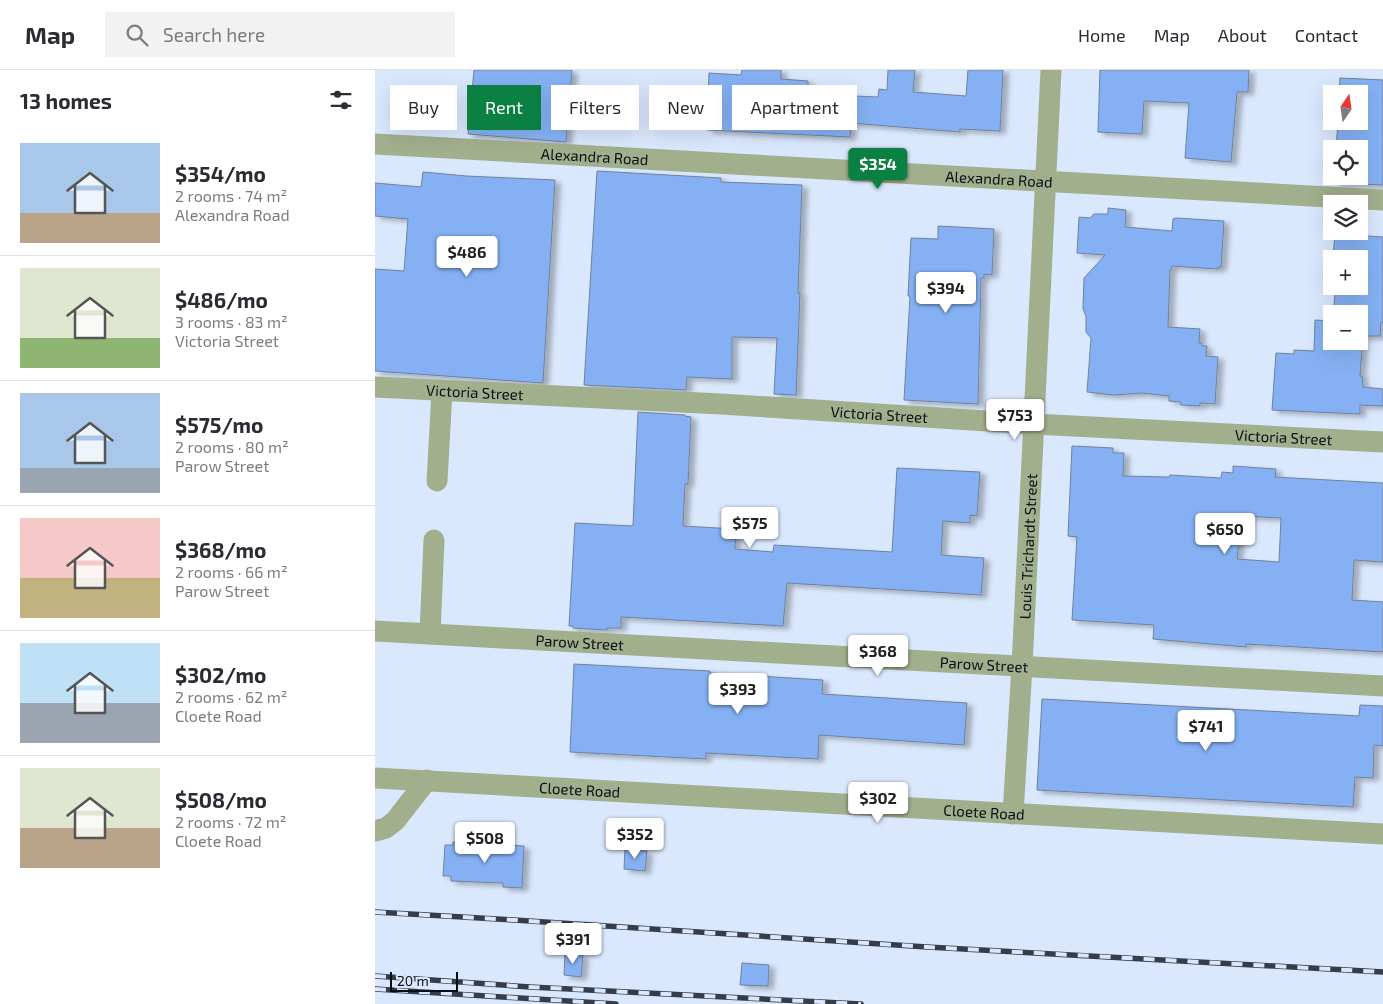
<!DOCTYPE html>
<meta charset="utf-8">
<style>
body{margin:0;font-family:"Exo 2",sans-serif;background:#f2f2f3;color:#2b2b33;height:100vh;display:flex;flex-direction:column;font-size:19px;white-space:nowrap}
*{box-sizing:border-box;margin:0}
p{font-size:16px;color:#7c7c81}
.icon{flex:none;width:28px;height:28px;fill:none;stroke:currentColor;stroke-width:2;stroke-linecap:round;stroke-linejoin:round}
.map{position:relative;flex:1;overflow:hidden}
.panel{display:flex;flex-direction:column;background:#fff;width:375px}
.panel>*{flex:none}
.banner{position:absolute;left:15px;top:15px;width:475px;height:45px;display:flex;gap:10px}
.needle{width:32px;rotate:13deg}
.tools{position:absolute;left:948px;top:15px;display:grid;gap:10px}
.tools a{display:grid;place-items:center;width:45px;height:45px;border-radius:0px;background:#fff;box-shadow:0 5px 20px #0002;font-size:25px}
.scale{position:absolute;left:15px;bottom:12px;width:68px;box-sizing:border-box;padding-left:5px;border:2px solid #080e16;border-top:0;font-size:14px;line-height:18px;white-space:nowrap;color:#080e16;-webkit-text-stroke:4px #dae8fd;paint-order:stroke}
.price{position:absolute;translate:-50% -42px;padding:0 11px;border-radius:5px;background:#fff;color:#222;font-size:16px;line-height:32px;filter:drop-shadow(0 1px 2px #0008)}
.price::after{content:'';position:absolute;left:50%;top:30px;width:15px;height:11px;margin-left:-8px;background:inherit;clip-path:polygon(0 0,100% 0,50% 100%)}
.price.current{background:#0b8043;color:#fff}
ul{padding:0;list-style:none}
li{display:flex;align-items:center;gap:15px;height:125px;padding:0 20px}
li+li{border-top:1px solid #e1e1e2}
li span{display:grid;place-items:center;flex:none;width:140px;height:100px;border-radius:0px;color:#555}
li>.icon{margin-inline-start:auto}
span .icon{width:60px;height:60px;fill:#fffc;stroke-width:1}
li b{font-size:21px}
h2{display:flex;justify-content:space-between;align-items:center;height:60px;padding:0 20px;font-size:21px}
.pill{padding:0 18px;border-radius:0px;background:#fff;box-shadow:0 5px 20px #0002;font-size:18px;line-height:45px}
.pill.current{background:#0b8043;color:#fff}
header{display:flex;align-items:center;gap:30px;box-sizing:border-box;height:70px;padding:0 25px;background:#fff;border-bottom:1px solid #e1e1e2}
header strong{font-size:24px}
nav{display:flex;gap:28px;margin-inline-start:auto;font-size:18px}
.search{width:350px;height:45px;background:#f2f2f3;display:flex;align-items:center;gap:12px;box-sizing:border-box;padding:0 18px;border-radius:0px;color:#7c7c81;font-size:19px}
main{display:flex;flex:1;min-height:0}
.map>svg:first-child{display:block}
.building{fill:#85b1f4;stroke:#718199;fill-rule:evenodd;filter:url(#shadow)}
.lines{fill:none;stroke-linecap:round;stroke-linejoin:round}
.minor{stroke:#a2af8d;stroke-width:21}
.rail-casing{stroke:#363d48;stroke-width:5.5}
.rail{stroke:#dae8fd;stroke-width:4;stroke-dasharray:11;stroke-linecap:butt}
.labels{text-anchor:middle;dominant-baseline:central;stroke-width:4.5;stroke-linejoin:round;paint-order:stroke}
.street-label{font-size:15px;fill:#080e16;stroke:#dae8fd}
</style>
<header>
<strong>Map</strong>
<div class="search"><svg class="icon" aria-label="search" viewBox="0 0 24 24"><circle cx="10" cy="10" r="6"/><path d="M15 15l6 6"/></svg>Search here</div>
<nav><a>Home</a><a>Map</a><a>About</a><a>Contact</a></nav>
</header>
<main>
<section class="panel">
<h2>13 homes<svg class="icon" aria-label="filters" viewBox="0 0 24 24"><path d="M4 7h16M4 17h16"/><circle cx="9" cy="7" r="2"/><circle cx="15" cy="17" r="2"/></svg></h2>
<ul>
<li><span style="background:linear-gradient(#a9c7e8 70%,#b9a48a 0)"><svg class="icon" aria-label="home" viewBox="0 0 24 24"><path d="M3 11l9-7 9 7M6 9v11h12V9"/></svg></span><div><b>$354/mo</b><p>2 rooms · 74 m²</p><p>Alexandra Road</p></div></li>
<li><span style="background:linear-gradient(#dfe7d0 70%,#8fb573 0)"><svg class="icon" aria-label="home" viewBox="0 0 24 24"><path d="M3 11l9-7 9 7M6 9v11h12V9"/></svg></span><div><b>$486/mo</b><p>3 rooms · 83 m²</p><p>Victoria Street</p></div></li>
<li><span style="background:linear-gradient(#a9c7e8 75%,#9aa5b1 0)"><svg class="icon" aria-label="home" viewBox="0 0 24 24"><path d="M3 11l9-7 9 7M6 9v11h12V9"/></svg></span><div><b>$575/mo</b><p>2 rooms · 80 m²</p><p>Parow Street</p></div></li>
<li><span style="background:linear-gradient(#f6c9c9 60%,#c2b280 0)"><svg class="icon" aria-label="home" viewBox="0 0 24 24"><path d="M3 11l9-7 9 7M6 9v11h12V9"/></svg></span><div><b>$368/mo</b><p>2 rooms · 66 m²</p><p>Parow Street</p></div></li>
<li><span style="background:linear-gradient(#bfe0f5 60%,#9aa5b1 0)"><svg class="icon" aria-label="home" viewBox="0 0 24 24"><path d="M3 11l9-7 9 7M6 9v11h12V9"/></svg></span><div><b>$302/mo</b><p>2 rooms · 62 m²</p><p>Cloete Road</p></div></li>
<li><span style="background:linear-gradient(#dfe7d0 60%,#b9a48a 0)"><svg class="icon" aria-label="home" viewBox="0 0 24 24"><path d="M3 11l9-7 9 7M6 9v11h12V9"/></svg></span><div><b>$508/mo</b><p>2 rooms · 72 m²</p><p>Cloete Road</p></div></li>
</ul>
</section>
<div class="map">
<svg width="1008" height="934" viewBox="0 0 1008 934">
<defs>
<filter id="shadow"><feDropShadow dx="5.5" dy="3" stdDeviation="2.5" flood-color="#0004"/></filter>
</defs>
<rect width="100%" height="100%" fill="#dae8fd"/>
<!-- building -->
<path class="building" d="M99,0h98l-6,72 -98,-8z
M367,0h39v9l27,2v13l70,3 1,-8 8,1 1,-20h27l-2,22 53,4 2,-26h35l-3,61 -40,-2v3l-109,-9 -1,14 -143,-7 2,-57 32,2z
M725,0h149l-1,22h-11l-6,70 -46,-4 4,-55 -45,-2 -2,33 -44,-2z
M965,8l43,2v105l-49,-2 1,-7h24v-27h-23l2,-28h21v-27h-20z
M222,101l124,7v4l81,3 -4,108h2l-4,102 -22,-1 3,-56 -45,-1v42l-45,-2 -1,13 -102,-5z
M48,102l43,4 89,4 -12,203 -168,-12v-102l29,2 4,-52 -33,-3v-33l46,4z
M733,138l18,2 -1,17 47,4 1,-12 3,-1 48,3 -3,46h-3v2l-46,-3 -1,4h-1l-2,57 32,2 -1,14h3v3h5l-1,10 12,1 -3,47 -15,-1v3l-19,-1v-3l-12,-1v-5l-27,-3 -28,2 -27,-3 4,-54 -5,-6v-16l-3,-7 1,-31 21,-23 -28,-2 2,-36 11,1 4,-4h14z
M563,156l56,3 -2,46 -8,-1v4h-3l-3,126 -74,-4 6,-104h-2l3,-58 27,1z
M960,164l48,3v86l-2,-1 -1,14h-17l-3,40h2l1,11 20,2v17l-23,-1v9l-88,-4 4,-57 18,1v-4l20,1 1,-31 16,1v20h28v-27h-26l3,-28h23v-27l-26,-2z
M263,342l47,3v1l6,1 -3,67h-3l-2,42 53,3 -1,20 38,3 1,-7 118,7 5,-84 83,4 -3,44 -7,-1v8l-27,-2 -2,34 43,3 -3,37 -194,-12 -4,43 -162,-9v11h-14v2l-34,-2v-2h-4l6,-103 56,3 2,-1z
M697,376l41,2v5h11l-1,23 46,1 1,-2 51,3 1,-6 11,1v-7l43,3 -1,8 108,6v79l-29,-2 -2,40 31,2v50l-137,-8v3l-93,-8 1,-14 -82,-5 5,-83 -9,-1zM867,446l39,2 -2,44 -42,-3z
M199,594l136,7v2l113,7 -1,14 145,9 -3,42 -145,-10 -1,24 -112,-6v6l-136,-7z
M667,629l317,17 1,-11 23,1v40l-9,-1 -1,33 -18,-1 -2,30 -316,-17z
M78,772l71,4 -2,42 -19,-1v-4l-52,-2v-5h-8l2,-31h8z
M250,779l22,2 -2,20 -21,-2z
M190,884l18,1 -2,22 -17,-2z
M367,893l27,2 -1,21 -28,-1z"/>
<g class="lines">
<!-- minor -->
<g class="minor">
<path id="s1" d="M0,74l1008,56"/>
<path id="s2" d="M0,317l346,17 313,20 349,18"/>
<path d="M62,411l5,-90"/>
<path id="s3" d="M0,561l1008,55"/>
<path d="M55,564l4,-94"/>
<path id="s4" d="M0,708l1008,56"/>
<path id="s5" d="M638,744l9,-148 29,-596"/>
<path d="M0,761l11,-3 9,-7 32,-41"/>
</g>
<defs>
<path id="rail" d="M0,842l139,8 413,27 456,25
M0,906l155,11 331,17
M0,919l241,15"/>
</defs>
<!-- rail casing -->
<use href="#rail" class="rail-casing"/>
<!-- rail -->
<use href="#rail" class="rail"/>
</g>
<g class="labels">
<!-- street labels -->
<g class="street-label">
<text stroke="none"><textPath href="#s1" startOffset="220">Alexandra Road</textPath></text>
<text stroke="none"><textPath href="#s1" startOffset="625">Alexandra Road</textPath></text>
<text stroke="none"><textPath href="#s2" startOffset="100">Victoria Street</textPath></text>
<text stroke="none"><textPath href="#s2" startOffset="505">Victoria Street</textPath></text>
<text stroke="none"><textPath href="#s2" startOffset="910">Victoria Street</textPath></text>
<text stroke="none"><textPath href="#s5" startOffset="268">Louis Trichardt Street</textPath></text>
<text stroke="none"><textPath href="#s3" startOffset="205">Parow Street</textPath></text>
<text stroke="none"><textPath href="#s3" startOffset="610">Parow Street</textPath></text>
<text stroke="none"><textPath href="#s4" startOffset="205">Cloete Road</textPath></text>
<text stroke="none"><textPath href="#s4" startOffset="610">Cloete Road</textPath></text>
</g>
</g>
</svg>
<div class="tools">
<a><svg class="needle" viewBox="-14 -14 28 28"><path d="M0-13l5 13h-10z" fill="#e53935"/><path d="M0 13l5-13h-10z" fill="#7c7c81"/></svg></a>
<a><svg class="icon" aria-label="locate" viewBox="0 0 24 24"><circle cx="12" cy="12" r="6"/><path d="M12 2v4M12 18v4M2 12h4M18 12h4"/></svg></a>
<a><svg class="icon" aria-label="layers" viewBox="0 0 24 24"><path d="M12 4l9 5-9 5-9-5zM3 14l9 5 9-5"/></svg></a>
<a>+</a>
<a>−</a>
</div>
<div class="scale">20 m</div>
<b class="price current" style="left:503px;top:120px">$354</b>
<b class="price" style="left:92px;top:208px">$486</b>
<b class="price" style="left:571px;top:244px">$394</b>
<b class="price" style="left:640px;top:371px">$753</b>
<b class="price" style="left:375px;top:479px">$575</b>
<b class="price" style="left:850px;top:485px">$650</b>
<b class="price" style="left:503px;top:607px">$368</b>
<b class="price" style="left:363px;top:645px">$393</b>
<b class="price" style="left:831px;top:682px">$741</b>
<b class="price" style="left:503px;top:754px">$302</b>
<b class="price" style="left:260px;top:790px">$352</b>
<b class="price" style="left:110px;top:794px">$508</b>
<b class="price" style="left:198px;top:895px">$391</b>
<div class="banner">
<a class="pill">Buy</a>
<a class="pill current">Rent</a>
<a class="pill">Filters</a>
<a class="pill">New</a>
<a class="pill">Apartment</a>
</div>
</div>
</main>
